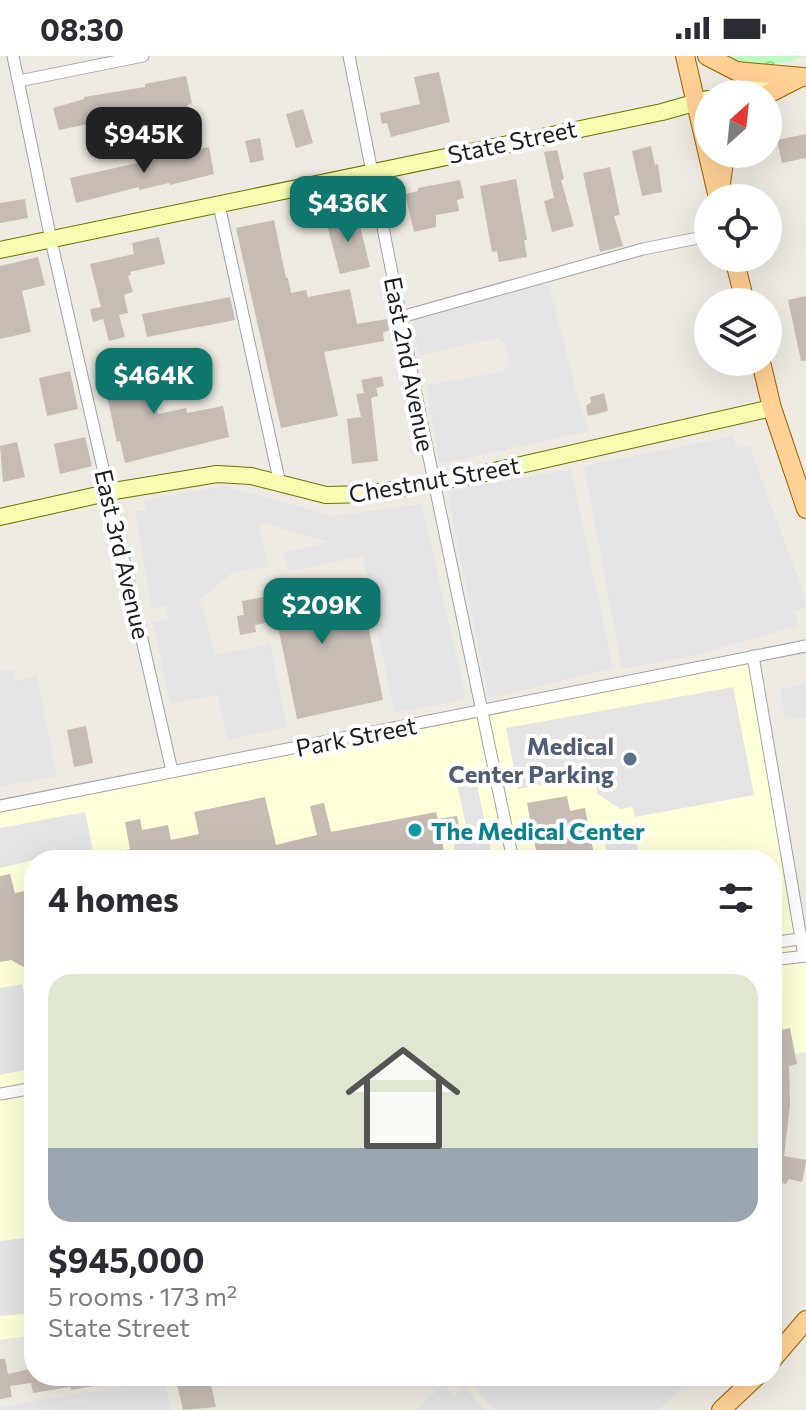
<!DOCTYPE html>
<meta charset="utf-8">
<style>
body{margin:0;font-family:Commissioner,sans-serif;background:#f7f7f7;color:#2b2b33;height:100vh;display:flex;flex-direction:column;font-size:30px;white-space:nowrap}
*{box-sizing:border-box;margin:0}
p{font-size:26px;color:#7c7c81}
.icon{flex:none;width:44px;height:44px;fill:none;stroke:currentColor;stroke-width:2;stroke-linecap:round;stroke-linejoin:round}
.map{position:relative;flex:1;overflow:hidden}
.panel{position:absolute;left:24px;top:794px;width:758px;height:536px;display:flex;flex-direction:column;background:#fff;border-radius:32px;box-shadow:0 8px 32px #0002}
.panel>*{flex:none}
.needle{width:52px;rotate:27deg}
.controls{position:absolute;left:694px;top:24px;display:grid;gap:16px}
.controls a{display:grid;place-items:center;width:88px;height:88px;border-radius:50%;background:#fff;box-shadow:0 8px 32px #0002;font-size:40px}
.price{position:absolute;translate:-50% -68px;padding:0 18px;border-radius:16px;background:#0f766e;color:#fff;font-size:26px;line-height:52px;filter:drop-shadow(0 2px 4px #0008)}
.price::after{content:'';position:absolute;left:50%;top:48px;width:24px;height:18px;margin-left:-12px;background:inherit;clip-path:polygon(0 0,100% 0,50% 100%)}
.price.current{background:#222;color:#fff}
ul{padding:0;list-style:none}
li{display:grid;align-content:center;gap:16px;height:424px;padding:0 24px}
li span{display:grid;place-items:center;height:248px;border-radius:24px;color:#555}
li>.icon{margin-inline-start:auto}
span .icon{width:144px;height:144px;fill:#fffc;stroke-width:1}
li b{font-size:34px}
h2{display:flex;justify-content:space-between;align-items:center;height:96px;padding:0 24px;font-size:34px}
.status{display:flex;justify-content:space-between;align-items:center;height:56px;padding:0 40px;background:#fff;direction:ltr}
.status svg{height:22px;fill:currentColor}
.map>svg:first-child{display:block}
.education{fill:#ffffd9}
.park{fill:url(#park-crowns)}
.parking{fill:#e4e4e4}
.building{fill:#c6bcb4}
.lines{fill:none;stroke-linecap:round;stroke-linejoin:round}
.street-casing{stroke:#a3a3a3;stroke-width:13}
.secondary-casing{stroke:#697501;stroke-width:18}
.primary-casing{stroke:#946200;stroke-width:20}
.street{stroke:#fff;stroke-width:11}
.secondary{stroke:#f8fcb1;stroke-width:16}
.primary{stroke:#ffd195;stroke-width:18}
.service-dot{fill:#5c6f8a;stroke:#fff;stroke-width:3}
.culture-dot{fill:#0f9aa8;stroke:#fff;stroke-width:3}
.labels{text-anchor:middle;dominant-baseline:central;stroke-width:8;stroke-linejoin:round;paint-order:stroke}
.street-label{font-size:24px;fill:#1c1c1c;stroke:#fff}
.service-label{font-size:24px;font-weight:bold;fill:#4e5e75;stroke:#fff;text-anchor:end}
.culture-label{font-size:24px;font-weight:bold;fill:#0d838f;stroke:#fff;text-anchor:start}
</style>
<div class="status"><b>08:30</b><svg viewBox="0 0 49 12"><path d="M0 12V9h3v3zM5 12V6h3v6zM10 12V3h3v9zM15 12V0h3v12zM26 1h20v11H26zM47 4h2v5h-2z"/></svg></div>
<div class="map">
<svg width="806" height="1354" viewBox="0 0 806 1354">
<defs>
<pattern id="park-crowns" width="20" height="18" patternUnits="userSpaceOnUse" patternTransform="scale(2)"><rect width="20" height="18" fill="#bbfbc0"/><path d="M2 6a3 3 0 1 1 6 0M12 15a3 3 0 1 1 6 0" fill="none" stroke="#a0d7a4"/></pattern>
</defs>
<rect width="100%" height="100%" fill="#eeeae1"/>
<!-- education -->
<path class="education" d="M753,600l53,294v102l-34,7v-199h-738v475l-34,5v-533z"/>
<!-- park -->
<path class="park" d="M720,0h86c-29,10 -57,13 -86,0z"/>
<!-- parking -->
<path class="parking" d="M549,228l28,111 12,36 -149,33 -14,-79 77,-13 6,-12 -4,-14 -7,-8 -79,17 -7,-39z
M733,380l3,10 6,2 7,-3 57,155v7l-11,4 3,15 -102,29 -74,14 -38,-203z
M571,413l42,199 -124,30 -42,-207z
M225,430l108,30 89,-12 44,195 -72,14 -31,-157 -73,15 -7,-18 46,-11 -70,-20 9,44 -35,6 -33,28 15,55 55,-11 17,83 -59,13 -10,-45 -48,9 -17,-82 15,-3 -3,-13 -13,2 -17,-97h11l-2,-11z
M13,613l3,12 21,-5 20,100 -57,11v-115z
M806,628v36l-4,-3 -17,3 -5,-31z
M733,631l21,108 -119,22 -2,-10 -13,2 -22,-15 -4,-19 -76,14 -12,-61z
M466,726l11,3 16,75h-37l-2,-16 12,-3 2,-5 -11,-53z
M85,756l8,39 -59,9 -34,8v-40z
M636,781l3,17 -8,1v5h-23l-3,-17z
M22,928l12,54v30l-34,7v-87z
M34,1181v76l-34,3v-75z
M136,1320h27l9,34h-172v-3l136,-23z
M464,1320h231l-37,34h-163z
M444,1329l10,11 10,-9 21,23h-70z"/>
<!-- building -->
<path class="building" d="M439,16l11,50 -59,15 -4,-14 -5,1 -2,-11 40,-9 -6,-27z
M186,20l6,27 -5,2 1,3 -28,5 2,10 -17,4 -3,-14 -83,17 -6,-22 31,-9v-2l61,-10v-3z
M303,53l10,34 -17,5 -10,-34z
M806,78v24l-24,5 -5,-23z
M260,82l4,22 -14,3 -5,-22z
M651,90l4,19 3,-1 4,28 -20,4 -10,-45z
M209,91l5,27 -44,11 -1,-2 -30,7v-3l-63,16 -6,-25z
M557,94l7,29 -3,1 13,46 -22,6 -8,-31 10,-3 -10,-46z
M610,111l10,48 -6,1 9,30 -23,6 -17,-79z
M516,123l11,61h-3l3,17 -28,5 -2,-11 -5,1 -12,-66z
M460,124l4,18 -7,2 2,11 -23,4v12l-22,5 -9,-38 13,-3v-3z
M25,143l3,19 -28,5v-20z
M357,158l13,53 -30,7 -14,-53z
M274,164l12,58h2l3,15 15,-3 2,7 42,-8 7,35 30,-5 2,11 -6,3 1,8 -60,11 14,64 -57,12 -45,-200z
M159,181l6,27 -35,8 1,3 -3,1 5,16 -9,3 4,18 -9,2 6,22 -16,4 -6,-22 -10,3 -3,-13 11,-2 -11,-43 44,-10 -2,-11z
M38,201l7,28 -23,6 9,41 -31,7v-73z
M806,240v65h-5l-13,-61z
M230,241l5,23 -88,17 -5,-23z
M145,303l13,55 28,-6 1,5 36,-7 6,31 -104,26 -5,-22 -3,1 -16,-73z
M70,315l8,38 -31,7 -8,-38z
M382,320l2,10 -8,2 2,8 -7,2 7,63 -26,3 -5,-45 14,-2 -5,-23 8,-1 -3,-13z
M604,337l4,18 -20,5 -2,-10 5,-4 -1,-5z
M85,381l7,29 -32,8 -6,-30z
M17,386l8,35 -22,5 -3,-36z
M359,524l24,120 -86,19 -20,-98 -22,4 1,7 -16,3 -3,-19 7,-1 -2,-14z
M86,670l7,37 -19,4 -7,-37z
M567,740l3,15 15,-3 10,52h-57l-11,-57z
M265,741l11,48 41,-10 -7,-29 14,-3 7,29 105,-20 2,7 19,-3 4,20 -19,4 3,20h-322l-2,-9 9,-2 -5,-27 15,-3 2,11 26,-5 3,15 28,-6 -5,-22z
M10,818l5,19 19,-4v84l-23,-13 -11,2v-86z
M790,972l7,36 -8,2 1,39 -6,51 22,4v3l-4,19 -13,-3 -3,5 -14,-3v-149z
M0,1303h5l3,15 26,-6v8h58l2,10 -23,4 -1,-3 -37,6 -2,-10 -21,3 2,11 -12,2z
M175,1320h34l7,31 -33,3z"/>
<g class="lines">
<defs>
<path id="street" d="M13,0l38,184 121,531
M349,0l72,363 92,441
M19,25l124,-25
M219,149l61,279
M401,261l242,-68 65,-13
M753,600l51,300
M0,750l806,-160
M772,887l33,-5
M772,904l34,-4
M0,1038l34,-6"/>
<path id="secondary" d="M726,38l61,-13
M0,194l662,-138 46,-13
M0,461l120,-27 97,-16 34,2 75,19 43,-1 112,-20 291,-66"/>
<path id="primary" d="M685,0l33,142
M707,0l29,15 67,6
M768,38l33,-17
M720,135l5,-37
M734,202l11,44
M761,306l11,46 34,101
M772,1304l34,-40
M721,1354l36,-34"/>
</defs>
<!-- street casing -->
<use href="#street" class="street-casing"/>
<!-- secondary casing -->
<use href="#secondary" class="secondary-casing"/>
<!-- primary casing -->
<use href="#primary" class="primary-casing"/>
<!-- street -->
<use href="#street" class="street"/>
<!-- secondary -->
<use href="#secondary" class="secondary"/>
<!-- primary -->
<use href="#primary" class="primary"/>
</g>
<!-- markers -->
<circle class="service-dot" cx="630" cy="703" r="8"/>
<circle class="culture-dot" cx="415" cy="774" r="8"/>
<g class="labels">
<!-- street labels -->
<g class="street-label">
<text transform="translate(512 85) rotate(-12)">State Street</text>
<text transform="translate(410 308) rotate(79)">East 2nd Avenue</text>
<text transform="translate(434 423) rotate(-10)">Chestnut Street</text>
<text transform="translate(123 498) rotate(77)">East 3rd Avenue</text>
<text transform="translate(356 680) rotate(-11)">Park Street</text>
</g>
<!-- service labels -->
<g class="service-label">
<text x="614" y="689">Medical<tspan x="614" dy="28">Center Parking</tspan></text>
</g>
<!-- culture labels -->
<g class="culture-label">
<text x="431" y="774">The Medical Center</text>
</g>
</g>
</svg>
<div class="controls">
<a><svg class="needle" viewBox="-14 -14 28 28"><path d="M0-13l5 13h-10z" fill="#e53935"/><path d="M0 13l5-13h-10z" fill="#7c7c81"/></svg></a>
<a><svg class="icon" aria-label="locate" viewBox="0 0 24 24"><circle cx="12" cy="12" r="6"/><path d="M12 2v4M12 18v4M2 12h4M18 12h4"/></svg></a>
<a><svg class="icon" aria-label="layers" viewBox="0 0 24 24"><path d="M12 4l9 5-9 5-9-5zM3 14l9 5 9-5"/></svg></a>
</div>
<b class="price current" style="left:144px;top:119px">$945K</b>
<b class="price" style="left:348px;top:188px">$436K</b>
<b class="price" style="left:154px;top:360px">$464K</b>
<b class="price" style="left:322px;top:590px">$209K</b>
<section class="panel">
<h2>4 homes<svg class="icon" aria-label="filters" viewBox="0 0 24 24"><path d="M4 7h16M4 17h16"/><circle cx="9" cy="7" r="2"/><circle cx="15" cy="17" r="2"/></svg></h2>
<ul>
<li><span style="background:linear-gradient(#dfe7d0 70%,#9aa5b1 0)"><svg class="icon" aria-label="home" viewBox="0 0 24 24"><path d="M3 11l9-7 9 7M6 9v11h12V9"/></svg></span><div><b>$945,000</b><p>5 rooms · 173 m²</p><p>State Street</p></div></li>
</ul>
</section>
</div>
